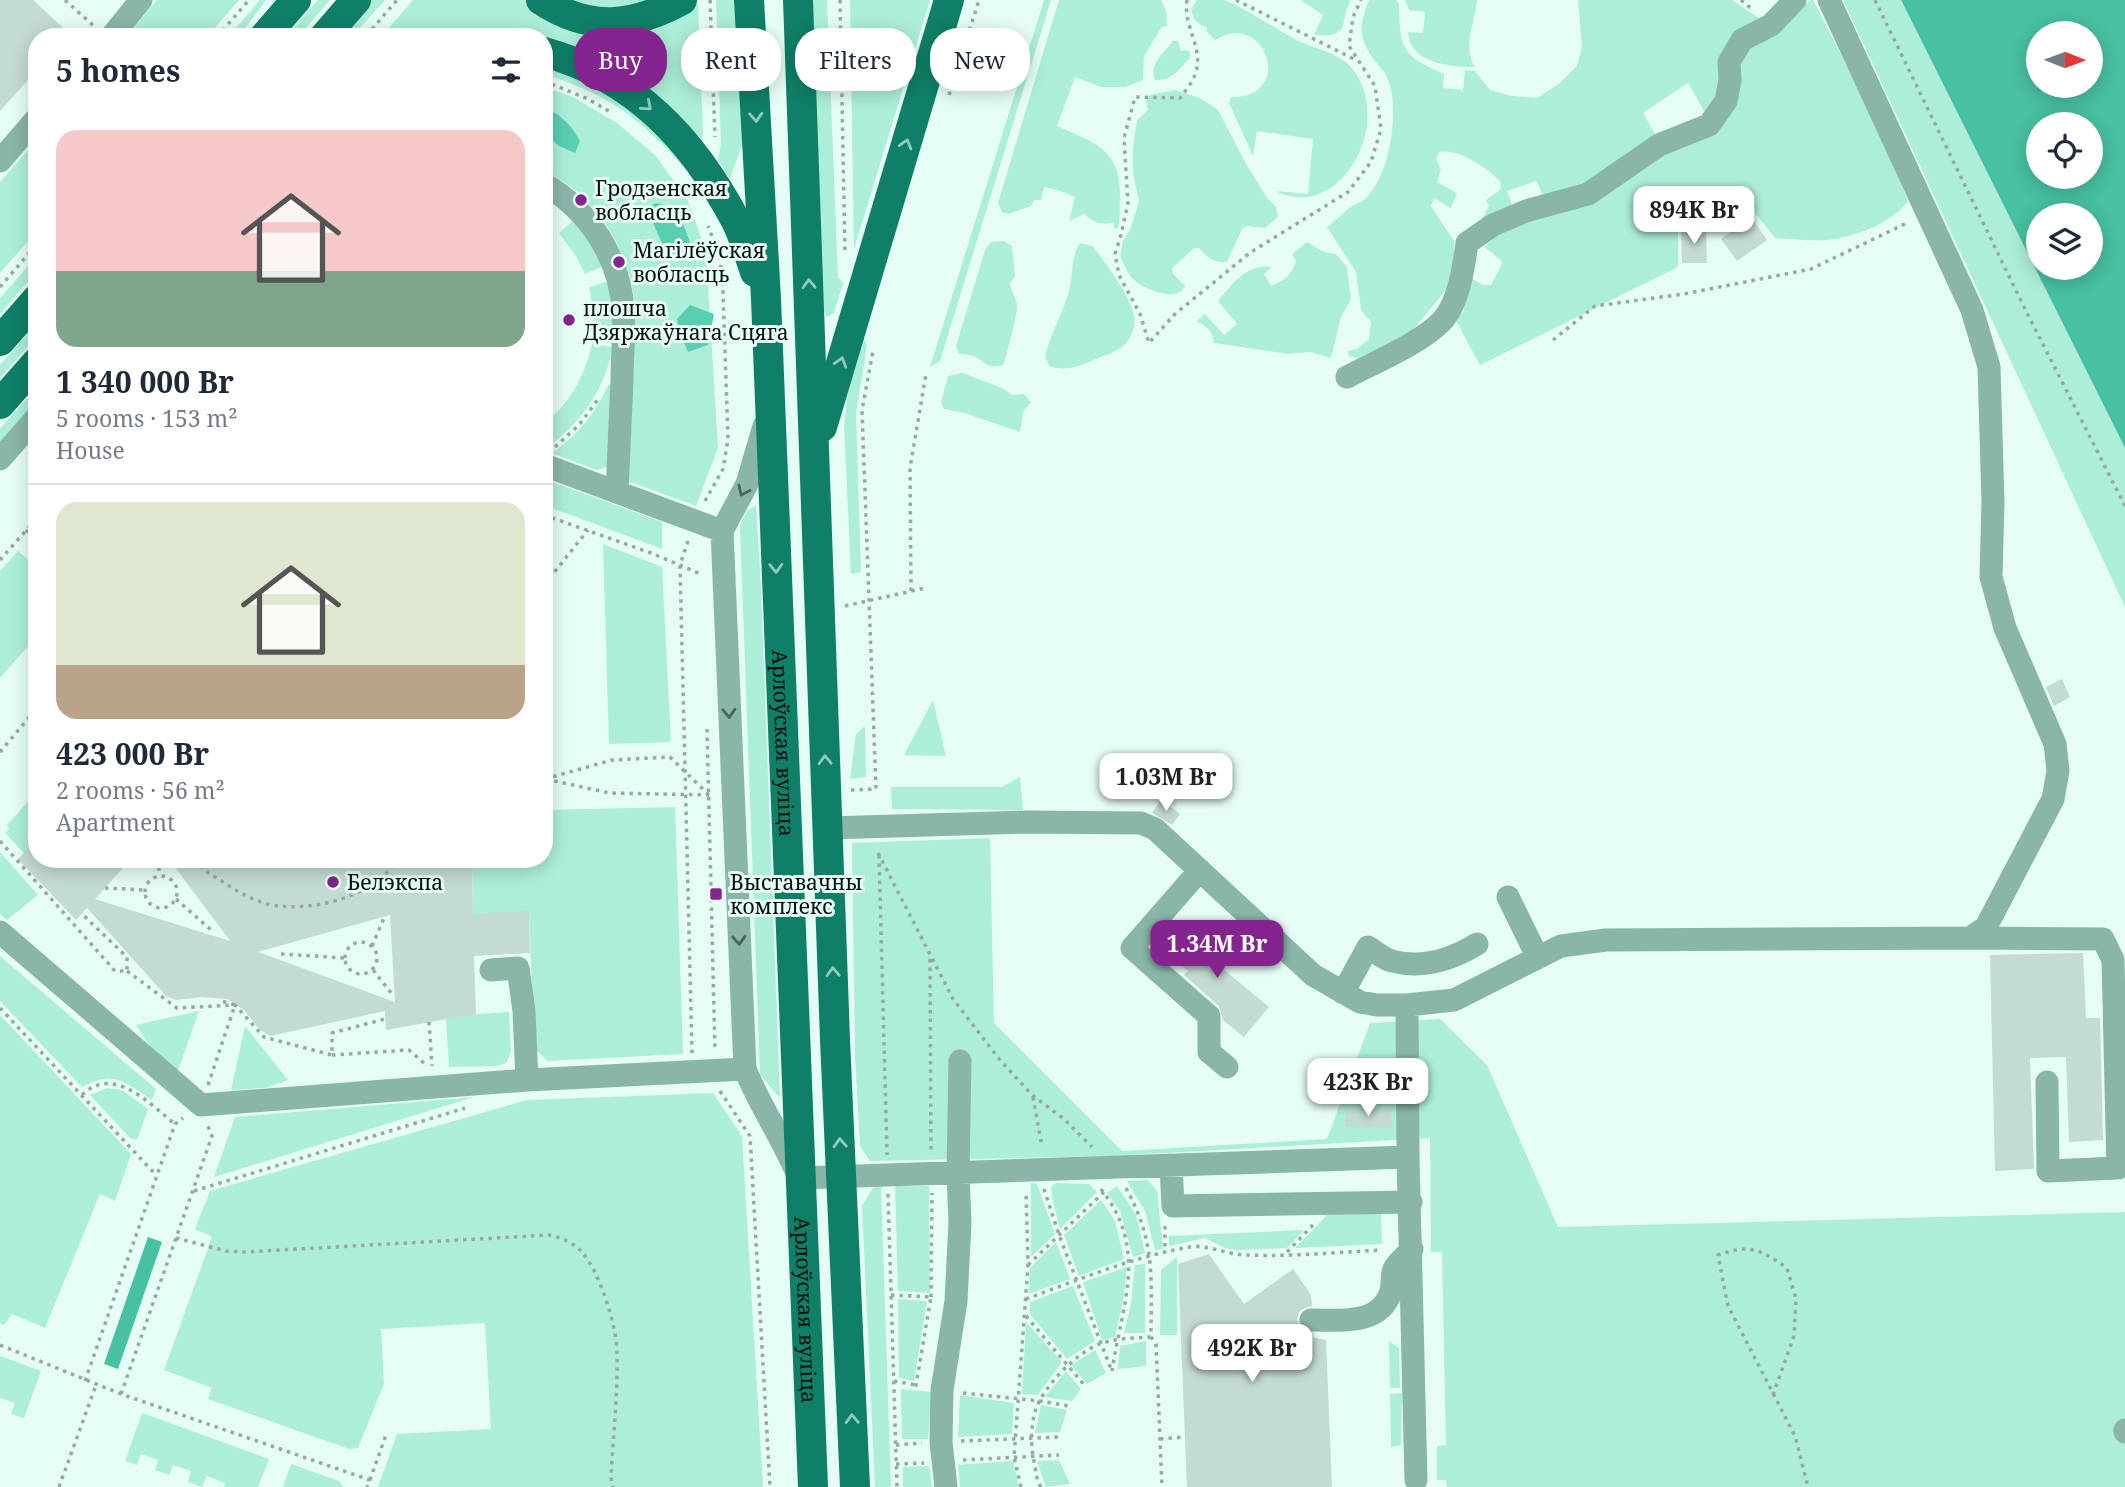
<!DOCTYPE html>
<meta charset="utf-8">
<style>
body{margin:0;font-family:"Noto Serif",serif;background:#f2f2f3;color:#1f2937;height:100vh;display:flex;flex-direction:column;font-size:26px;white-space:nowrap}
*{box-sizing:border-box;margin:0}
p{font-size:23px;color:#747a83}
.icon{flex:none;width:38px;height:38px;fill:none;stroke:currentColor;stroke-width:2;stroke-linecap:round;stroke-linejoin:round}
.map{position:relative;flex:1;overflow:hidden}
.drawer{position:absolute;left:28px;top:28px;width:525px;height:840px;display:flex;flex-direction:column;background:#fff;border-radius:28px;box-shadow:0 4px 18px #0003}
.drawer>*{flex:none}
.guide{position:absolute;left:574px;top:28px;width:665px;height:63px;display:flex;gap:14px}
.needle{width:46px;rotate:91deg}
.buttons{position:absolute;left:2026px;top:21px;display:grid;gap:14px}
.buttons a{display:grid;place-items:center;width:77px;height:77px;border-radius:50%;background:#fff;box-shadow:0 4px 18px #0003;font-size:35px}
.price{position:absolute;translate:-50% -60px;padding:0 16px;border-radius:14px;background:#fff;color:#222;font-size:23px;line-height:46px;filter:drop-shadow(0 2px 4px #0008)}
.price::after{content:'';position:absolute;left:50%;top:42px;width:21px;height:16px;margin-left:-10px;background:inherit;clip-path:polygon(0 0,100% 0,50% 100%)}
.price.on{background:#84248f;color:#fff}
ul{padding:0;list-style:none}
li{display:grid;align-content:center;gap:14px;height:371px;padding:0 28px}
li+li{border-top:2px solid #e0e1e3}
li span{display:grid;place-items:center;height:217px;border-radius:21px;color:#555}
li>.icon{margin-inline-start:auto}
span .icon{width:126px;height:126px;fill:#fffc;stroke-width:1}
li b{font-size:30px}
h2{display:flex;justify-content:space-between;align-items:center;height:84px;padding:0 28px;font-size:30px}
.tag{padding:0 24px;border-radius:28px;background:#fff;box-shadow:0 4px 18px #0003;font-size:24px;line-height:63px}
.tag.on{background:#84248f;color:#fff}
.map>svg:first-child{display:block}
.green{fill:#adeed9}
.forest{fill:#59cfb0}
.water{fill:#48c0a2;fill-rule:evenodd}
.building{fill:#c4dbd3;fill-rule:evenodd}
.lines{fill:none;stroke-linecap:round;stroke-linejoin:round}
.path{stroke:#96a9a3;stroke-width:3.5;stroke-dasharray:3.5 5;stroke-linecap:butt}
.minor{stroke:#89b6a8;stroke-width:23}
.major{stroke:#0f7f67;stroke-width:30}
.oneway{stroke:#8fcbbc}
.oneway2{stroke:#49645b}
.poi-dot{fill:#84248f;stroke:#e5fdf5;stroke-width:2.5}
.labels{text-anchor:middle;dominant-baseline:central;stroke-width:6;stroke-linejoin:round;paint-order:stroke}
.poi-label{font-size:21px;fill:#09110e;stroke:#e5fdf5;text-anchor:start}
.street-label{font-size:21px;fill:#09110e;stroke:#e5fdf5}
</style>
<div class="map">
<svg width="2125" height="1487" viewBox="0 0 2125 1487">
<rect width="100%" height="100%" fill="#e5fdf5"/>
<!-- green -->
<path class="green" d="M157,0h82l-32,37h-81z
M260,0h6l-27,37h-11z
M318,0h12l-32,37h-12z
M372,0h13l-33,37h-13z
M413,0h113l52,32 30,7 20,-2 28,-8 19,-9 23,-16 5,131 -2,6c-56,-73 -134,-111 -224,-110 -32,0 -64,6 -96,6z
M563,0h86l-49,12z
M716,0h20l7,142 -13,37 -12,-19 3,-17z
M811,0h16l11,277 5,6 -9,30 -7,4 -4,-8z
M850,0h80l-76,249z
M1044,0h7l-111,361 -10,6z
M1059,0h102l5,11 1,15 -5,1 -18,29 -1,24 -17,7h-25l-26,-10 -18,49c36,16 64,23 63,70 -1,11 1,21 -2,32l-4,1v-7c-13,4 -20,0 -30,-8l-15,7 6,-24 -17,-7 -14,-3 -3,13h-7l-3,6 -23,8 -6,-2 -4,-9z
M1197,0h27l10,4c21,11 41,24 61,35 18,10 44,13 57,29 44,55 -13,156 -76,123l32,3 5,-55 -56,-8 -4,25 -24,-53 2,-6c65,2 35,-89 -16,-57l-8,-8v-4c-10,-5 -14,-8 -16,-19z
M1301,0h50c-13,21 3,38 -37,35l9,-20z
M1369,0h27l3,4c1,45 2,51 45,70l-1,14 20,2 2,-20 10,1 15,19 22,6 25,2 23,-15 17,-17 5,-20 -4,-46h154l28,19 -37,62 -16,35 -19,-33 -45,30 15,26 -49,35 -63,27 -10,-20 -29,10 6,16 -26,16 -5,-5 7,-12 -3,-6 14,-10 1,-8c-14,-14 -42,-34 -62,-30l-3,7 5,10 -4,13 20,11 -6,15 -17,-10 -3,8 23,35v27l-9,23 -38,46 -49,21 -9,-2 -1,-5 9,-2 12,-10 2,-17 -10,-12 -5,-38 -29,-45c9,-6 15,-14 24,-20 4,-4 10,-4 14,-8 25,-23 36,-91 22,-122 -3,-6 -9,-12 -13,-17 -16,-23 -15,-35 -5,-60z
M1405,0h72c-2,22 -15,47 -2,67 -24,0 -65,-3 -67,-35l15,1 2,-21 -16,-2z
M1811,0h2l67,130 28,71c-15,21 -47,33 -72,38 -19,3 -42,0 -61,-1l-22,-28 -21,14 -54,-2v45l-198,98 -25,-46 9,-8v-20l7,-13 12,7h8l12,-23 -18,-15 19,-20 162,-74 43,-16 38,-90z
M1843,0h58l224,448v159z
M1173,41h5l3,10 5,-1 4,2v6c-11,11 -17,23 -35,22 -7,-15 9,-27 18,-39z
M544,61l80,37 63,61 -5,6c-45,-49 -74,-71 -138,-91z
M544,87l29,10 44,26 39,33 32,45 18,50 12,197 -22,58 -68,-25 7,-158 -1,-26 -5,-23 -13,-33 -16,-25 -22,-24 -34,-23z
M1175,90l25,8 18,12 28,54 21,34 9,9 2,10 -13,11 -18,-2 -5,3 -15,33c-14,1 -19,-4 -28,-14h-5l-22,20 1,6 12,12c-8,18 -45,2 -54,-9 -4,-6 -8,-14 -11,-20l3,-16 7,-11 9,-28 -6,-29v-25l4,-28 11,-10 -2,-9 4,-6z
M37,140v91l-37,42v-91z
M575,219l29,47 -19,8 -9,-18 -17,-23z
M1003,241l9,5 3,31 -5,6c1,8 5,13 7,21 1,9 -10,51 -14,61 -14,4 -16,-1 -27,-8 -4,-2 -12,-3 -17,-3l-3,-8 29,-96 6,-8z
M1307,242l17,10 12,2 11,13 4,32 -10,18 -10,41 -21,-6 -22,2 -74,-11c-2,-12 -6,-17 -18,-21l9,-8 19,21 13,-11 -19,-23c15,-18 28,-37 53,-34l-7,7 7,12c14,-6 20,-10 25,-25l-4,-7z
M1080,243l12,3c13,16 38,49 42,69 2,11 -2,22 -10,30 -7,7 -19,10 -28,14 -16,7 -30,13 -47,7l-4,-9c5,-24 19,-44 25,-70 3,-14 1,-32 10,-44z
M37,256v15l-37,43v-16z
M609,281l6,50 -21,-1v-16l-5,-27z
M37,323v13l-37,42v-13z
M860,333l7,12 -11,69 5,158 -10,2 -7,-149 7,-55z
M592,344l21,3c-9,45 -33,77 -69,103v-26c26,-21 41,-48 48,-80z
M963,373l41,16 8,6 12,-1 7,8 -8,10 -3,20 -55,-19 -21,-4 -3,-7 7,-26z
M609,384l3,1 -4,82 -11,3 -45,-17c26,-18 44,-41 57,-69z
M37,387v23l-37,42v-23z
M544,479l118,43v27l-118,-44z
M756,505l5,81 19,512 -20,-23 -20,-549 6,-14z
M603,544l59,23 9,175 -62,2z
M18,551l19,17v68l-37,42v-107z
M933,700l13,56 -42,-1z
M865,726l1,51 -16,2 6,-45z
M1020,777l3,33 -131,-1 -1,-22h111z
M37,792v47l-13,14 -19,-20 4,-4 -2,-4z
M675,807l8,247 -135,7 -10,-9 -4,-12 -5,-128 -56,2 -1,-55h72v-49z
M990,838l4,185 128,128 205,-12 43,-116 70,-4 47,46 71,162 567,-15v275h-678l-1,-7h-9v-34l9,-1 -4,-193h-11l-1,-114 -319,18 -241,5 -10,-15 -5,-89 -3,-214z
M0,852l38,43 -31,25 -7,-6z
M0,956l156,133 -4,11c-27,-18 -38,-30 -70,-13l-82,-86z
M199,1011l-22,62 -23,-21 -18,-27z
M509,1012l2,40 -5,11 -9,3 -48,1 -3,-48 30,-5z
M0,1015l131,139 -16,47 -15,-7 -55,134 -33,-14 -8,11 -4,-2z
M245,1026l43,54 -23,8 -34,2z
M107,1088l15,2 26,19 -11,31 -7,-2 -40,-43z
M713,1093l29,43 21,351h-385l19,-53 94,-5 -6,-106 -104,6 3,55 -26,64 -9,1 -141,-50 4,-11 -48,-18 48,-133 -17,-8 15,-38 317,-91z
M474,1097l-260,80 21,-60z
M1147,1180l10,10 6,59 -8,1 -10,-39 -18,-30z
M1031,1183l6,1 18,50 -24,23z
M1056,1183l33,1 8,8 -37,37 -8,-31 -1,-11z
M881,1185l10,302h-16l-13,-281 11,-18z
M895,1185l34,1 1,107 -32,-2z
M1117,1186l19,29 9,38 -12,4 -13,-46 -13,-18z
M1101,1200l14,21 9,38 -45,17 -15,-41z
M1328,1214h53l1,30 -87,4z
M1304,1230l-17,18 -51,2 -11,-2 -20,-10 -36,8v-10z
M1056,1242l14,37 -41,15 1,-26z
M1177,1257v78h-17l1,-65z
M1145,1264v69h-21l7,-29 4,-39z
M1127,1267l-3,29 -9,41 -13,3 -19,-58z
M1073,1286l22,55 -28,18 -37,-45v-12z
M898,1299l29,2 -13,80 -15,-3z
M1026,1322l36,40 -24,33 -16,-1z
M1146,1341v25l-28,3 2,-23z
M1389,1341l10,7 1,40h-10z
M1095,1350l11,23 -19,11 -16,-19z
M0,1356l41,15 -17,47 -13,-4 4,-11 -15,-5z
M1066,1371l15,18 -9,12 -27,-4z
M901,1389l31,3 -4,47h-26z
M1402,1393l-1,52 -10,2 -1,-53z
M960,1395l54,8 -2,31 -54,3z
M1041,1405l26,5 -7,22 -25,1z
M142,1413l127,46 -11,28h-34l1,-4 -18,-7 -5,11 -14,-5 3,-11 -18,-6 -4,10 -14,-5 3,-10 -17,-6 -4,11 -12,-4z
M1059,1460l11,24 -24,3 -9,-26z
M1013,1461l6,26h-59l-2,-22z
M291,1464l48,17 4,6h-60z
M929,1466l3,21h-29v-20z"/>
<!-- forest -->
<path class="forest" d="M544,108c18,7 27,17 36,33l-5,12 -16,-7 -15,-13z
M656,203l21,5 14,37 -9,14 -15,-5 -21,-46z
M690,305l24,9 -6,31 -20,7 -9,-22 -2,-11z"/>
<!-- water -->
<path class="water" d="M1901,0h224v448zM2039,33h52v53h-52zM2039,124h52v53h-52zM2039,215h52v53h-52z
M148,1237l14,5 -44,127 -14,-5z"/>
<!-- building -->
<path class="building" d="M0,0h33l40,37h-36v33l-37,41z
M1751,217l16,23 -30,21 -16,-22z
M1681,228h25l1,35h-25z
M2062,679l8,18 -16,9 -8,-19z
M1161,800l19,14 -8,11 -20,-12z
M37,839v20h94l-36,40 135,42 -61,-82h303l1,55 56,-3 1,42 -56,3 2,58 -90,16 -1,-19 -115,25 -10,-6 -16,-20 -17,-11 -25,-2 -26,3 -10,-4 -79,-88 -11,12 -58,-61zM390,915l5,87 -137,-50 3,-1z
M1197,920l23,19 -14,16 63,52 -25,30 -21,-17 -4,-14 -35,-31 4,-4 -20,-17z
M2083,953l3,65h14l3,122 -34,2 -3,-85 -36,1 4,111 -39,2 -5,-216z
M1345,1109h46l1,18h-47z
M1209,1254l35,50 49,-35 18,26 1,11 -7,2 -6,4 -2,8 6,12 8,2v3l15,3 6,147h-145l-9,-223z"/>
<g class="lines">
<!-- path -->
<path class="path" d="M65,0l30,27
M710,0l5,137
M840,0l5,252
M1187,0c-4,29 18,48 8,75 -3,8 -10,16 -15,23l-45,-1 -11,41 4,65 -7,32 -6,19 4,21 21,39 9,29 26,-29 76,-62 97,-60 23,-30 10,-33 -6,-43 -26,-40 4,-29 8,-17
M1236,0l120,60
M1741,0l12,10
M1875,0l147,303 103,203
M372,29l25,-29
M217,37l32,-37
M544,81l44,18 24,14
M949,95l30,-95
M0,287l37,-43
M1553,340l42,-34 89,-12 127,-25 98,-47
M555,447l24,-22 20,-27
M705,501l18,-32 5,-30 -5,-147 -3,-35 -12,-31
M544,515l107,38 52,22
M26,530l11,9
M688,541l-8,24 12,488
M0,560l37,-42
M544,585l44,-55
M911,591l-1,-123 16,-94
M845,606l80,-18
M707,729l8,321
M0,752l37,-44
M545,779l67,-19 58,-3 39,38
M546,779l63,14 100,2
M851,790l25,-1 -14,-379 11,-59
M0,841l115,130h12v-14l-45,-43
M878,853l75,146 47,61 32,35 32,24 28,28
M879,855l8,300
M157,859l3,15
M195,859c6,10 15,15 25,21 16,11 38,24 58,26 42,4 96,-10 120,-47
M145 892a16 16 0 1 1 32 0a16 16 0 1 1-32 0Z
M105,888l39,2
M176,899l35,31
M345 958a16 16 0 1 1 32 0a16 16 0 1 1-32 0Z
M372,946l12,-28
M281,954l64,4
M930,959l1,195
M373,970l19,24
M127,971l50,37 58,-3 29,32 68,18v-22l53,-14
M0,1008l156,167
M429,1022l3,44
M332,1055l77,-5 17,15
M208,1085l27,-80 -14,-4
M720,1091l30,45 20,351
M82,1095c31,-31 68,9 93,29
M1033,1097l9,50
M1126,1188c30,55 25,90 25,149l5,7 6,143
M1044,1189l15,46 52,134
M1101,1189c48,61 21,114 11,182
M194,1191l271,-83
M888,1194l9,293
M1165,1226v27
M176,1238l50,13 19,1 304,-17c13,3 24,7 33,17 18,21 35,74 35,102 1,41 -4,83 -6,124l2,9
M1287,1252l26,-27
M1028,1265l77,-74
M891,1295l40,2 -15,88 5,1
M931,1297l1,-104
M1026,1299c52,-19 109,-43 164,-52 17,-3 37,8 57,8 45,2 90,-3 135,-5
M1026,1316l59,70
M0,1345l121,49 249,86 -3,7
M85,1381l90,-257 8,-6
M894,1381l22,4
M963,1393l77,8 29,5
M121,1394l91,-258 -5,-12
M1773,1395l21,-59 2,-37 -9,-31c-27,-19 -37,-24 -69,-13l10,51 67,130 13,51
M1160,1439l25,-2
M961,1441l98,-4
M896,1445l26,-2
M963,1460l96,-5
M896,1464l28,-1
M370,1480l16,-45
M59,1487l37,-102
M1021,1487l-7,-30 14,-192 -2,-74
M1041,1487c-4,-6 -5,-13 -6,-21 -4,-17 -5,-37 0,-54 7,-25 43,-61 67,-69 16,-5 33,-5 49,-6"/>
<!-- minor -->
<path class="minor" d="M111,37l30,-37
M0,161l37,-43
M544,184c45,26 76,74 79,126 2,23 -1,47 -1,70 -2,37 -3,75 -5,112
M1347,377c28,-15 74,-34 95,-56 17,-18 22,-56 25,-78l26,-18 33,-14 62,-17 71,-49 50,-20 17,-24 4,-21 -1,-18 13,-22 29,-15 24,-25
M764,426l-17,58 -25,47 23,538c15,38 39,71 54,109l609,-21 -1,-152
M0,459l37,-42
M544,465l178,66
M828,828l200,-6 113,1 14,6 158,146 47,27 17,3h30l47,-5 107,-54 45,-6 364,-2 16,-11 67,-128 5,-28 -3,-27 -50,-116 -14,-51 2,-75 -4,-135 -17,-57 -143,-310
M1200,870l-68,78 77,68v36l18,15
M1508,897l29,59
M0,932l201,173 326,-25 218,-11
M1970,938l133,1 10,21 5,208 -70,3 -1,-89
M491,970l27,-2 6,43 3,69
M1343,993l25,-46c7,4 15,12 24,14 30,8 59,-1 85,-17
M1408,1157l8,323
M1171,1165l2,41 238,-4
M1311,1320c28,0 70,6 80,-29 2,-7 0,-15 3,-22 3,-7 13,-14 18,-20
M2125,1430v2
M946,1487l-5,-45 1,-52 14,-89 4,-78 -2,-50 2,-112"/>
<!-- major -->
<g class="major">
<path d="M541,0c48,32 92,27 141,0"/>
<path id="s1" d="M749,0l17,299 47,1188"/>
<path d="M798,0l37,1040 20,447"/>
<path d="M264,37l32,-37"/>
<path d="M324,37l32,-37"/>
<path d="M544,52c91,25 149,88 192,169 8,16 13,34 19,51"/>
<path d="M0,341l37,-42"/>
<path d="M0,404l37,-42"/>
<path d="M822,427l127,-427"/>
</g>
</g>
<!-- one-way arrows -->
<defs><path id="oneway-chevron" d="M-2-3.5L2.5 0L-2 3.5" fill="none" stroke-width="1.6" stroke-linecap="round" stroke-linejoin="round" transform="scale(1.75)"/></defs>
<g class="oneway">
<use href="#oneway-chevron" transform="translate(647 106) rotate(41)"/>
<use href="#oneway-chevron" transform="translate(756 117) rotate(87)"/>
<use href="#oneway-chevron" transform="translate(906 144) rotate(-74)"/>
<use href="#oneway-chevron" transform="translate(809 284) rotate(-92)"/>
<use href="#oneway-chevron" transform="translate(841 362) rotate(-73)"/>
<use href="#oneway-chevron" transform="translate(776 568) rotate(88)"/>
<use href="#oneway-chevron" transform="translate(825 760) rotate(-92)"/>
<use href="#oneway-chevron" transform="translate(833 972) rotate(-92)"/>
<use href="#oneway-chevron" transform="translate(840 1143) rotate(-93)"/>
<use href="#oneway-chevron" transform="translate(852 1419) rotate(-92)"/>
</g>
<g class="oneway2">
<use href="#oneway-chevron" transform="translate(743 491) rotate(116)"/>
<use href="#oneway-chevron" transform="translate(729 713) rotate(88)"/>
<use href="#oneway-chevron" transform="translate(739 940) rotate(87)"/>
</g>
<!-- markers -->
<g class="poi-dot">
<circle cx="581" cy="200" r="7"/>
<circle cx="619" cy="262" r="7"/>
<circle cx="569" cy="320" r="7"/>
<circle cx="333" cy="882" r="7"/>
<rect x="709" y="887" width="14" height="14" rx="3.5"/>
</g>
<g class="labels">
<!-- poi labels -->
<g class="poi-label">
<text x="595" y="188">Гродзенская<tspan x="595" dy="24">вобласць</tspan></text>
<text x="633" y="250">Магілёўская<tspan x="633" dy="24">вобласць</tspan></text>
<text x="583" y="308">плошча<tspan x="583" dy="24">Дзяржаўнага Сцяга</tspan></text>
<text x="347" y="882">Белэкспа</text>
<text x="730" y="882">Выставачны<tspan x="730" dy="24">комплекс</tspan></text>
</g>
<!-- street labels -->
<g class="street-label">
<text stroke="none"><textPath href="#s1" startOffset="744">Арлоўская вуліца</textPath></text>
<text stroke="none"><textPath href="#s1" startOffset="1311">Арлоўская вуліца</textPath></text>
</g>
</g>
</svg>
<div class="buttons">
<a><svg class="needle" viewBox="-14 -14 28 28"><path d="M0-13l5 13h-10z" fill="#e53935"/><path d="M0 13l5-13h-10z" fill="#747a83"/></svg></a>
<a><svg class="icon" aria-label="locate" viewBox="0 0 24 24"><circle cx="12" cy="12" r="6"/><path d="M12 2v4M12 18v4M2 12h4M18 12h4"/></svg></a>
<a><svg class="icon" aria-label="layers" viewBox="0 0 24 24"><path d="M12 4l9 5-9 5-9-5zM3 14l9 5 9-5"/></svg></a>
</div>
<b class="price" style="left:1694px;top:246px">894K Br</b>
<b class="price" style="left:1166px;top:813px">1.03M Br</b>
<b class="price on" style="left:1217px;top:980px">1.34M Br</b>
<b class="price" style="left:1368px;top:1118px">423K Br</b>
<b class="price" style="left:1252px;top:1384px">492K Br</b>
<div class="guide">
<a class="tag on">Buy</a>
<a class="tag">Rent</a>
<a class="tag">Filters</a>
<a class="tag">New</a>
</div>
<section class="drawer">
<h2>5 homes<svg class="icon" aria-label="filters" viewBox="0 0 24 24"><path d="M4 7h16M4 17h16"/><circle cx="9" cy="7" r="2"/><circle cx="15" cy="17" r="2"/></svg></h2>
<ul>
<li><span style="background:linear-gradient(#f6c9c9 65%,#7fa58c 0)"><svg class="icon" aria-label="home" viewBox="0 0 24 24"><path d="M3 11l9-7 9 7M6 9v11h12V9"/></svg></span><div><b>1 340 000 Br</b><p>5 rooms · 153 m²</p><p>House</p></div></li>
<li><span style="background:linear-gradient(#dfe7d0 75%,#b9a48a 0)"><svg class="icon" aria-label="home" viewBox="0 0 24 24"><path d="M3 11l9-7 9 7M6 9v11h12V9"/></svg></span><div><b>423 000 Br</b><p>2 rooms · 56 m²</p><p>Apartment</p></div></li>
</ul>
</section>
</div>
